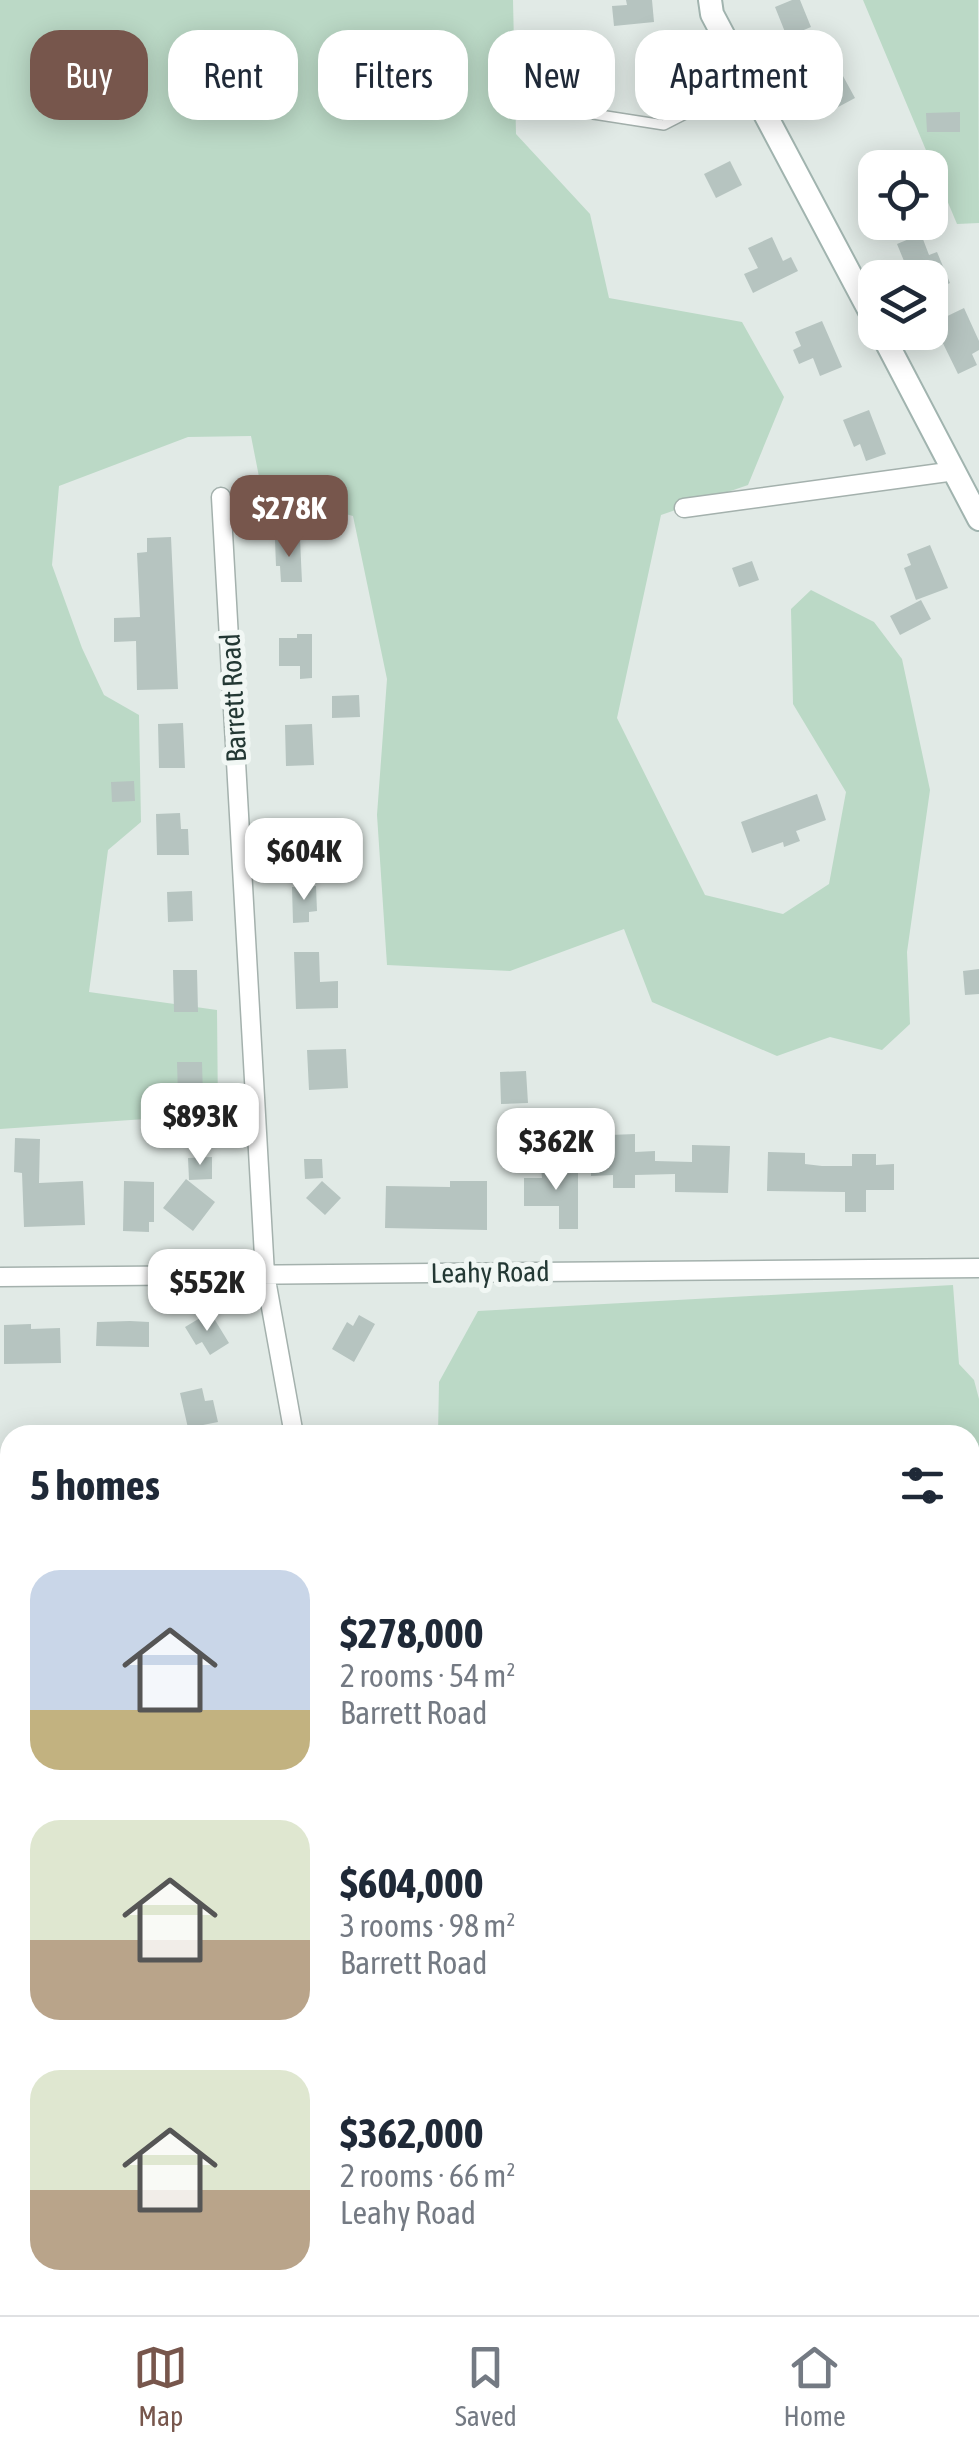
<!DOCTYPE html>
<meta charset="utf-8">
<style>
body{margin:0;font-family:"Asap Condensed",sans-serif;background:#f2f2f3;color:#1f2937;height:100vh;display:flex;flex-direction:column;font-size:38px;white-space:nowrap}
*{box-sizing:border-box;margin:0}
p{font-size:32px;color:#747a83}
.icon{flex:none;width:55px;height:55px;fill:none;stroke:currentColor;stroke-width:2;stroke-linecap:round;stroke-linejoin:round}
.map{position:relative;flex:1;overflow:hidden}
.drawer{position:absolute;left:0px;top:1425px;width:980px;height:890px;display:flex;flex-direction:column;background:#fff;border-radius:30px 30px 0 0;box-shadow:0 5px 25px #0003}
.drawer>*{flex:none}
.top-card{position:absolute;left:30px;top:30px;width:920px;height:90px;display:flex;gap:20px}
.buttons{position:absolute;left:858px;top:150px;display:grid;gap:20px}
.buttons a{display:grid;place-items:center;width:90px;height:90px;border-radius:20px;background:#fff;box-shadow:0 5px 25px #0003;font-size:50px}
.price{position:absolute;translate:-50% -85px;padding:0 22px;border-radius:20px;background:#fff;color:#222;font-size:32px;line-height:65px;filter:drop-shadow(0 2px 5px #0008)}
.price::after{content:'';position:absolute;left:50%;top:60px;width:30px;height:22px;margin-left:-15px;background:inherit;clip-path:polygon(0 0,100% 0,50% 100%)}
.price.active{background:#77564c;color:#fff}
ul{padding:0;list-style:none}
li{display:flex;align-items:center;gap:30px;height:250px;padding:0 30px}
li span{display:grid;place-items:center;flex:none;width:280px;height:200px;border-radius:30px;color:#555}
li>.icon{margin-inline-start:auto}
span .icon{width:120px;height:120px;fill:#fffc;stroke-width:1}
li b{font-size:42px}
h2{display:flex;justify-content:space-between;align-items:center;height:120px;padding:0 30px;font-size:42px}
.chip{padding:0 35px;border-radius:30px;background:#fff;box-shadow:0 5px 25px #0003;font-size:35px;line-height:90px}
.chip.active{background:#77564c;color:#fff}
.dock{display:flex;justify-content:space-around;align-items:center;height:140px;border-top:2px solid #e0e1e3;background:#fff;font-size:28px;color:#747a83}
.dock a{display:grid;justify-items:center;gap:5px}
.dock .active{color:#77564c}
.map>svg:first-child{display:block}
.green{fill:#bbd9c6}
.building{fill:#b6c4c0}
.lines{fill:none;stroke-linecap:round;stroke-linejoin:round}
.lane-casing{stroke:#a4b1ad;stroke-width:12}
.street-casing{stroke:#a4b1ad;stroke-width:21}
.secondary-casing{stroke:#a1b4af;stroke-width:26}
.lane{stroke:#fff;stroke-width:9}
.street{stroke:#fff;stroke-width:18}
.secondary{stroke:#fff;stroke-width:22}
.labels{text-anchor:middle;dominant-baseline:central;stroke-width:10;stroke-linejoin:round;paint-order:stroke}
.street-label{font-size:28px;fill:#233834;stroke:#f1f7f4}
</style>
<div class="map">
<svg width="979" height="2315" viewBox="0 0 979 2315">
<rect width="100%" height="100%" fill="#e1eae6"/>
<!-- green -->
<path class="green" d="M0,0h513l3,134 74,80 19,84 133,24 42,75 -36,88 -87,30 -44,203 88,177 78,19 46,-30 17,-92 -53,-88 -2,-95 20,-19 63,32 28,37 28,131 -23,162 3,72 -28,26 -52,-13 -53,19 -125,-54 -28,-73 -114,42 -123,-6 -10,-150 10,-136 -34,-163 -91,-24 -11,-56 -63,1 -129,49 -7,79 30,83 22,47 35,20 2,107 -33,28 -19,142 128,18 1,104 -218,15z
M863,0h115l1,223 -22,1z
M953,1285l6,79 15,16 5,19v916h-598l3,-10h586v-870h-532l1,-53 39,-71z
M0,2120l10,3v67l-10,2z"/>
<!-- building -->
<path class="building" d="M626,0h26l2,22 -40,4 -2,-20 15,-1z
M792,0h8l11,27 -24,10 -12,-30z
M683,58l18,35 -30,14 -7,-13 -10,4 -10,-21z
M543,66l34,1 -1,22 -34,-1z
M843,76l12,22 -28,15 -12,-23z
M960,112v20h-33l-1,-19z
M730,161l12,24 -26,13 -12,-24z
M921,234l8,21 8,-3 13,31 -20,9v-14h-19l-14,-34z
M772,237l11,24 8,-4 7,14 -45,22 -9,-19 14,-6 -10,-20z
M964,308l15,33v9l-7,4 5,11 -19,9 -25,-51z
M822,321l20,46 -22,9 -7,-18 -14,6 -6,-14 8,-4 -6,-14z
M869,410l17,44 -20,7 -6,-17 -6,3 -11,-27z
M171,537l7,152 -41,1 -1,-49 -22,1v-24l26,-1 -3,-64 10,-1v-14z
M300,539l2,43h-21l-1,-16h-4l-1,-26z
M930,545l18,43 -32,12 -12,-32 7,-3 -4,-11z
M752,561l7,19 -20,7 -7,-19z
M921,600l10,19 -31,16 -10,-19z
M297,634h15v44l-12,1v-13h-21v-28h18z
M359,695l1,22 -28,1v-22z
M183,723l2,45h-26l-1,-44z
M312,724l2,41 -28,1 -1,-41z
M134,781l1,20 -23,1 -1,-20z
M817,794l9,26 -30,11 4,10 -16,6 -1,-5 -31,11 -11,-31z
M180,813l1,16h7l1,26h-32l-1,-41z
M316,886l1,25 -8,1v10l-16,1 -1,-36z
M192,891l1,30 -25,1 -1,-30z
M294,952h25l1,30 18,-1v27l-42,1z
M979,969v25l-14,1 -2,-24z
M173,970h24l1,42h-24z
M346,1049l2,39 -39,2 -2,-40z
M177,1062h25l1,34h-25z
M526,1071l2,32 -27,1 -1,-32z
M635,1134v18l20,-1v10l37,1v-17l38,1 -2,47 -53,-1v-18l-40,1v13h-22v-13l-22,1v-32l20,-1 -1,-8z
M15,1138l25,1 -1,44 44,-2 2,44 -61,2 -2,-54 -8,-1z
M768,1152l37,1v11l17,2h30v-12h24v11l18,-1v26h-28v22h-21v-20l-78,-1z
M212,1157v22l-23,1 -1,-22z
M304,1159h18l1,19 -18,1z
M578,1166v63h-19v-23h-35v-28h18l-1,-11z
M186,1179l29,23 -22,29 -30,-23z
M124,1181l30,1v40h-5v10l-26,-1z
M322,1181l19,17 -16,17 -19,-17z
M450,1181h37v49l-102,-2 1,-42 64,1z
M210,1312l19,31 -19,12 -8,-13 -6,3 -11,-18z
M359,1315l16,9 -21,38 -22,-13 15,-27 6,4z
M130,1321l19,1v25l-53,-1 1,-24z
M31,1324v5l29,-1 1,35 -57,1v-39z
M202,1388l3,13 8,-1 5,22 -30,6 -8,-35z"/>
<g class="lines">
<defs>
<path id="lane" d="M574,111l90,14 82,-42"/>
<path id="street" d="M221,497l44,777 29,161
M684,508l271,-37
M0,1277l979,-9
M0,1590h10"/>
<path id="secondary" d="M710,0l2,14 163,307
M881,332l98,187
M0,1660l10,15
M203,2305l1,10"/>
</defs>
<!-- lane casing -->
<use href="#lane" class="lane-casing"/>
<!-- street casing -->
<use href="#street" class="street-casing"/>
<!-- secondary casing -->
<use href="#secondary" class="secondary-casing"/>
<!-- lane -->
<use href="#lane" class="lane"/>
<!-- street -->
<use href="#street" class="street"/>
<!-- secondary -->
<use href="#secondary" class="secondary"/>
</g>
<g class="labels">
<!-- street labels -->
<g class="street-label">
<text transform="translate(233 698) rotate(-93)">Barrett Road</text>
<text transform="translate(490 1272) rotate(-1)">Leahy Road</text>
</g>
</g>
</svg>
<div class="buttons">
<a><svg class="icon" aria-label="locate" viewBox="0 0 24 24"><circle cx="12" cy="12" r="6"/><path d="M12 2v4M12 18v4M2 12h4M18 12h4"/></svg></a>
<a><svg class="icon" aria-label="layers" viewBox="0 0 24 24"><path d="M12 4l9 5-9 5-9-5zM3 14l9 5 9-5"/></svg></a>
</div>
<b class="price active" style="left:289px;top:560px">$278K</b>
<b class="price" style="left:304px;top:903px">$604K</b>
<b class="price" style="left:200px;top:1168px">$893K</b>
<b class="price" style="left:556px;top:1193px">$362K</b>
<b class="price" style="left:207px;top:1334px">$552K</b>
<div class="top-card">
<a class="chip active">Buy</a>
<a class="chip">Rent</a>
<a class="chip">Filters</a>
<a class="chip">New</a>
<a class="chip">Apartment</a>
</div>
<section class="drawer">
<h2>5 homes<svg class="icon" aria-label="filters" viewBox="0 0 24 24"><path d="M4 7h16M4 17h16"/><circle cx="9" cy="7" r="2"/><circle cx="15" cy="17" r="2"/></svg></h2>
<ul>
<li><span style="background:linear-gradient(#c9d6e8 70%,#c2b280 0)"><svg class="icon" aria-label="home" viewBox="0 0 24 24"><path d="M3 11l9-7 9 7M6 9v11h12V9"/></svg></span><div><b>$278,000</b><p>2 rooms · 54 m²</p><p>Barrett Road</p></div></li>
<li><span style="background:linear-gradient(#dfe7d0 60%,#b9a48a 0)"><svg class="icon" aria-label="home" viewBox="0 0 24 24"><path d="M3 11l9-7 9 7M6 9v11h12V9"/></svg></span><div><b>$604,000</b><p>3 rooms · 98 m²</p><p>Barrett Road</p></div></li>
<li><span style="background:linear-gradient(#dfe7d0 60%,#b9a48a 0)"><svg class="icon" aria-label="home" viewBox="0 0 24 24"><path d="M3 11l9-7 9 7M6 9v11h12V9"/></svg></span><div><b>$362,000</b><p>2 rooms · 66 m²</p><p>Leahy Road</p></div></li>
</ul>
</section>
</div>
<nav class="dock">
<a class="active"><svg class="icon" aria-label="map" viewBox="0 0 24 24"><path d="M3 6l6-2 6 2 6-2v14l-6 2-6-2-6 2zM9 4v14M15 6v14"/></svg>Map</a>
<a><svg class="icon" aria-label="saved" viewBox="0 0 24 24"><path d="M7 4h10v16l-5-4-5 4z"/></svg>Saved</a>
<a><svg class="icon" aria-label="home" viewBox="0 0 24 24"><path d="M3 11l9-7 9 7M6 9v11h12V9"/></svg>Home</a>
</nav>
